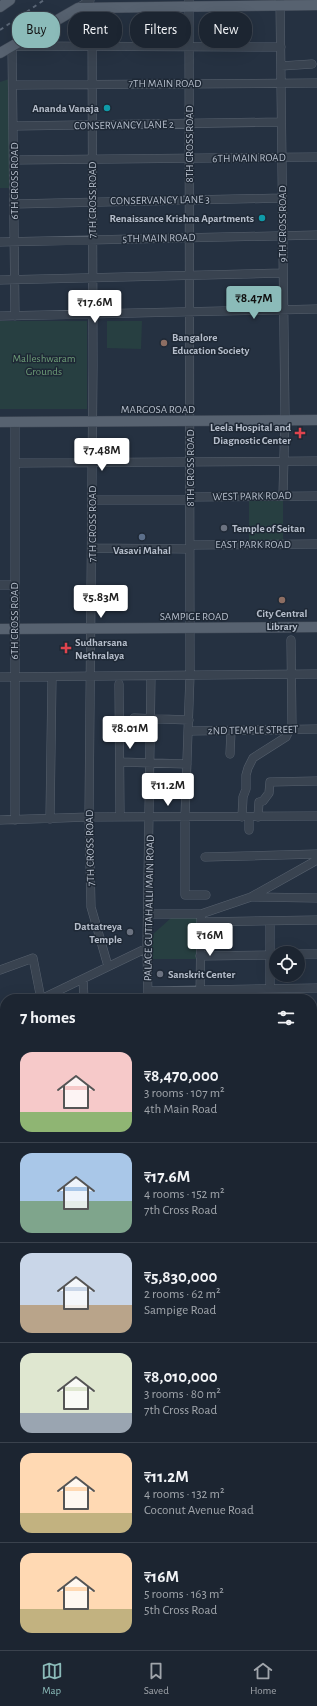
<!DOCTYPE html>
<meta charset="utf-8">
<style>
body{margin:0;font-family:"Alegreya Sans",sans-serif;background:#252d39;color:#f1f3f6;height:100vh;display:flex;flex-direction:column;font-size:15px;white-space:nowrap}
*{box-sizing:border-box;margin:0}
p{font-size:13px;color:#a0a5ab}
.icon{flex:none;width:22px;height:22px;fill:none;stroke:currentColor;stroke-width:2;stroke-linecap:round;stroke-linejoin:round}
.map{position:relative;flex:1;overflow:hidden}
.panel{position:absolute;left:0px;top:994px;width:317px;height:656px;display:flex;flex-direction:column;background:#1c2531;border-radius:16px 16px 0 0;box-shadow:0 4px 16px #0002,0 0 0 1px #3a424d}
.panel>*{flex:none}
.top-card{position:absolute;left:12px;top:12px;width:293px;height:36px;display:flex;gap:8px}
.controls{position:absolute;left:269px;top:946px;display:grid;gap:8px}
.controls a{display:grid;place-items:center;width:36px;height:36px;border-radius:50%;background:#1c2531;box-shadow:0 4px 16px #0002,0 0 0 1px #3a424d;font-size:20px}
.price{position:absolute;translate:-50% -34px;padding:0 9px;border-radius:4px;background:#fff;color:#222;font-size:13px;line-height:26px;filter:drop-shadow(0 1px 2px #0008)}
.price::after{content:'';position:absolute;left:50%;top:24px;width:12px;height:9px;margin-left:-6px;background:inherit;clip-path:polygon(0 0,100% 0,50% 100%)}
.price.active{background:#8bbbb9;color:#111}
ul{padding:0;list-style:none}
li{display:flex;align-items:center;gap:12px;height:100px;padding:0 20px}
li+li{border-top:1px solid #3a424d}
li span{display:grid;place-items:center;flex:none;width:112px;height:80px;border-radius:12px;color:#555}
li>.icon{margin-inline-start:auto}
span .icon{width:48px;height:48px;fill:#fffc;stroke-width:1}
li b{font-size:17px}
h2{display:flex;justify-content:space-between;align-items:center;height:48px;padding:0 20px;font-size:17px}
.tag{padding:0 14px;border-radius:16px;background:#1c2531;box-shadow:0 4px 16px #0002,0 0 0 1px #3a424d;font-size:14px;line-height:36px}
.tag.active{background:#8bbbb9;color:#111}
.tab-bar{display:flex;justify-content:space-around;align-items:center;height:56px;border-top:1px solid #3a424d;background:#1c2531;font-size:11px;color:#a0a5ab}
.tab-bar a{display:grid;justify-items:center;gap:2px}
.tab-bar .active{color:#8bbbb9}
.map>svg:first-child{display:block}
.green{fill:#273f41}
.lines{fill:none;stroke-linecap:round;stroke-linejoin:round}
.minor-casing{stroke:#57616e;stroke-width:9}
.major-casing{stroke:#434c59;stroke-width:11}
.minor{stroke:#394350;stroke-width:8}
.major{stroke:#576270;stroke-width:10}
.rail{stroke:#5b6777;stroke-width:2;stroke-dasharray:4 4;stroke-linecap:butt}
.culture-dot{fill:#0f9aa8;stroke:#1e2835;stroke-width:1.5}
.education-dot{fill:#8d6e63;stroke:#1e2835;stroke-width:1.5}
.health-dot{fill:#e0444e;stroke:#1e2835;stroke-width:1.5}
.worship-dot{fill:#6b7280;stroke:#1e2835;stroke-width:1.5}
.service-dot{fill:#5c6f8a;stroke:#1e2835;stroke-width:1.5}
.labels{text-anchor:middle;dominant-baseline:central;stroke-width:3;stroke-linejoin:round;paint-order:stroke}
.street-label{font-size:11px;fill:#b6becb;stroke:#1e2835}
.poi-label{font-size:11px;font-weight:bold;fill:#b6becb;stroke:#1e2835;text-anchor:end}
.park-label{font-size:11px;fill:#6d9c77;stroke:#1e2835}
</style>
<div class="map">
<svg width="317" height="1650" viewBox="0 0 317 1650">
<rect width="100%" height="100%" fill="#253141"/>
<!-- green -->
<path class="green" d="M12,78v110h-12v-106z
M0,321h87v88h-87z
M107,321h35l-1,28 -34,-1z
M249,501h34v41h-34z
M171,918h26v41h-46v-23z"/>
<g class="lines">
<defs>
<path id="minor" d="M189,0l1,675 -5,142v78h21
M280,0l5,416 -2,80
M78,8l12,-8
M92,8l1,357 -4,452 2,90 17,59
M281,66l31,-2
M14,85l303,-2
M14,126l267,-4
M14,160l303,-3
M14,204l268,-6
M0,242l317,-7
M0,280l283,-7
M0,316l317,-7
M15,316l-3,-270 269,1
M15,422v398
M15,463l302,-2
M92,500h93l5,-3 127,-1
M190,545l127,-1
M92,548l98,1
M0,585h15
M291,640l1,89
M0,677l317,-3
M119,684l1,132
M134,718l55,2
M189,731l128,-2
M230,754l1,-23
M120,762l67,2
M242,817l1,-20 3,-8v-14l2,-7 5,-10 33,-21 4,-8
M258,817l1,-15 4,-1 6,-8 1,-11 47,-1
M50,819l2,-142
M0,820l89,-3 228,-1
M249,830v-13
M205,857l112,-3
M252,897l65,1
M148,914h53l50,-17 66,-37
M201,922l116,-2
M298,954h19
M200,956l76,-1
M0,970l33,-12 8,41
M83,979l1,20
M148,991l169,-3
M41,999l106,-51
M148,999l-1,-51 4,-272
M200,999l1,-81
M270,999v-78
M0,1019l5,-3
M312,1022h5
M0,1031h5
M312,1057h5
M0,1063h5
M0,1079v171
M312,1090h5
M312,1125h5
M312,1162l5,1
M312,1185l5,1
M0,1255h5
M312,1272l5,2
M0,1292h5
M312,1307l5,1
M0,1325l5,1
M0,1356h5
M312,1359l5,1
M312,1422h5
M312,1460h5
M312,1474h5
M0,1478h5
M312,1506l1,-7
M312,1574h5
M312,1625h5
M8,1650l1,-5
M51,1650l1,-5
M77,1650v-5
M108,1650v-5
M145,1650l1,-5
M178,1650v-5
M209,1650l1,-5
M240,1650l1,-5
M275,1650v-5
M306,1650v-5"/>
<path id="major" d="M0,7l10,-7
M0,53l78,-45 239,-3
M0,422l317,-2
M0,629l317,-2"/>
</defs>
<!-- minor casing -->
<use href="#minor" class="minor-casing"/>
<!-- major casing -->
<use href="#major" class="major-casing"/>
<!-- minor -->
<use href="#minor" class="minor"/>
<!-- major -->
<use href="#major" class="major"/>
<!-- rail -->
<path class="rail" d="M0,30l44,-30"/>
</g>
<!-- markers -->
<g class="culture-dot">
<circle cx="107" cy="108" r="4"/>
<circle cx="262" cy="218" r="4"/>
</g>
<g class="education-dot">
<circle cx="164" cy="343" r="4"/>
<circle cx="282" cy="600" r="4"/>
</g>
<g class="health-dot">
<path d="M298 427h4v4h4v4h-4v4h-4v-4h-4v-4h4z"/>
<path d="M64 642h4v4h4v4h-4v4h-4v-4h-4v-4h4z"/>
</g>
<g class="worship-dot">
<circle cx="224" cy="528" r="4"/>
<circle cx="130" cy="932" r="4"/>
<circle cx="160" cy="974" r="4"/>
</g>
<circle class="service-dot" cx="142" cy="537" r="4"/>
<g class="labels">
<!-- street labels -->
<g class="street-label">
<text x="165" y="83">7TH MAIN ROAD</text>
<text transform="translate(124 125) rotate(-1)">CONSERVANCY LANE 2</text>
<text transform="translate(189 144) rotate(-90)">8TH CROSS ROAD</text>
<text transform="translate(249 158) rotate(-1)">6TH MAIN ROAD</text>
<text transform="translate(14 181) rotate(-90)">6TH CROSS ROAD</text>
<text transform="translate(92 200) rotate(-90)">7TH CROSS ROAD</text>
<text transform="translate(160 200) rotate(-1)">CONSERVANCY LANE 3</text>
<text transform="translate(282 224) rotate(-90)">9TH CROSS ROAD</text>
<text transform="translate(159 238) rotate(-1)">5TH MAIN ROAD</text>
<text x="158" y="409">MARGOSA ROAD</text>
<text transform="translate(190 468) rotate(-90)">8TH CROSS ROAD</text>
<text transform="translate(252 496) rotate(-1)">WEST PARK ROAD</text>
<text transform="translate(92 524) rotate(-90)">7TH CROSS ROAD</text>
<text x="253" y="544">EAST PARK ROAD</text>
<text x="194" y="616">SAMPIGE ROAD</text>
<text transform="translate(14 621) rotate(-90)">6TH CROSS ROAD</text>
<text transform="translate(253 730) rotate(-1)">2ND TEMPLE STREET</text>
<text transform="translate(90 848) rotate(-91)">7TH CROSS ROAD</text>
<text transform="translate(149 908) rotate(-89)">PALACE GUTTAHALLI MAIN ROAD</text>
</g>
<!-- poi labels -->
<g class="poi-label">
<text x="99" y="108">Ananda Vanaja</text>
<text x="254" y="218">Renaissance Krishna Apartments</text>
<text x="172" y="337" text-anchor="start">Bangalore<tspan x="172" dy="13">Education Society</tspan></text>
<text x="291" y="427">Leela Hospital and<tspan x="291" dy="13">Diagnostic Center</tspan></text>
<text x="232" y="528" text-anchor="start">Temple of Seitan</text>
<text x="142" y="550" text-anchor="middle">Vasavi Mahal</text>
<text x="282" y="613" text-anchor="middle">City Central<tspan x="282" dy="13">Library</tspan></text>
<text x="75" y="642" text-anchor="start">Sudharsana<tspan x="75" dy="13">Nethralaya</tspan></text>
<text x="122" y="926">Dattatreya<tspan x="122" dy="13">Temple</tspan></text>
<text x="168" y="974" text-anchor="start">Sanskrit Center</text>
</g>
<!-- park labels -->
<g class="park-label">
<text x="44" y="358">Malleshwaram<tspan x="44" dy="13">Grounds</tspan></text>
</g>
</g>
</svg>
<div class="controls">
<a><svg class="icon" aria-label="locate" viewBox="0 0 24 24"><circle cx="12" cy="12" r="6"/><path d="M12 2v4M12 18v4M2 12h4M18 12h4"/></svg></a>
</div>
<b class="price active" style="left:254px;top:320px">₹8.47M</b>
<b class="price" style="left:95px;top:324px">₹17.6M</b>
<b class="price" style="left:102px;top:472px">₹7.48M</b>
<b class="price" style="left:101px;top:619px">₹5.83M</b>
<b class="price" style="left:130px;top:750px">₹8.01M</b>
<b class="price" style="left:168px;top:807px">₹11.2M</b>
<b class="price" style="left:210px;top:957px">₹16M</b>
<div class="top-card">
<a class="tag active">Buy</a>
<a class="tag">Rent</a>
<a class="tag">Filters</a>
<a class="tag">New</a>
</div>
<section class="panel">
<h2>7 homes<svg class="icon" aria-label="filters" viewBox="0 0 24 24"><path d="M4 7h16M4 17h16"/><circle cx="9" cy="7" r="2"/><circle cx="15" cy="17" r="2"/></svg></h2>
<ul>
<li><span style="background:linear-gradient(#f6c9c9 75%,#8fb573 0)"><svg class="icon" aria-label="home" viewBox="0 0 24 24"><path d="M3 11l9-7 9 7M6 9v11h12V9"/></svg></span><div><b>₹8,470,000</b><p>3 rooms · 107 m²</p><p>4th Main Road</p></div></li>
<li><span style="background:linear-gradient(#a9c7e8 60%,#7fa58c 0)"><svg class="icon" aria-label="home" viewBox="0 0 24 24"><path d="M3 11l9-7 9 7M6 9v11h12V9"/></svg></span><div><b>₹17.6M</b><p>4 rooms · 152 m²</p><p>7th Cross Road</p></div></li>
<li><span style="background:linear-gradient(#c9d6e8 65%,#b9a48a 0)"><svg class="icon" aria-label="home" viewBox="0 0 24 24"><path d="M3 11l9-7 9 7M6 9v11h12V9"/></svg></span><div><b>₹5,830,000</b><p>2 rooms · 62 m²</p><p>Sampige Road</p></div></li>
<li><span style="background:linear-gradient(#dfe7d0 75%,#9aa5b1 0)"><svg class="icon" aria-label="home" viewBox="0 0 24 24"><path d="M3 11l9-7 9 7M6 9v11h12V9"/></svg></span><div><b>₹8,010,000</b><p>3 rooms · 80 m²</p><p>7th Cross Road</p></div></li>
<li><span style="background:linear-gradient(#ffd9b3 75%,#c2b280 0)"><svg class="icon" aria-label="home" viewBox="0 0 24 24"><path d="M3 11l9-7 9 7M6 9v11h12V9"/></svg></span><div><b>₹11.2M</b><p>4 rooms · 132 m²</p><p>Coconut Avenue Road</p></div></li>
<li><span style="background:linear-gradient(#ffd9b3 70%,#c2b280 0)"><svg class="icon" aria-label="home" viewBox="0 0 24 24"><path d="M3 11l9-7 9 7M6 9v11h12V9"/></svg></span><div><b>₹16M</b><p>5 rooms · 163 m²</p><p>5th Cross Road</p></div></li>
</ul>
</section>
</div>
<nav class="tab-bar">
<a class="active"><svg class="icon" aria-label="map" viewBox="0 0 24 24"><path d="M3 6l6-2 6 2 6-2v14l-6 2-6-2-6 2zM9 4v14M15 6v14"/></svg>Map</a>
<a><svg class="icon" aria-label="saved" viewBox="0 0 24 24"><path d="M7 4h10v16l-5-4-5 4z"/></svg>Saved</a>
<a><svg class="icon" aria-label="home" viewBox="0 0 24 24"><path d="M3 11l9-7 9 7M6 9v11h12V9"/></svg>Home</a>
</nav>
